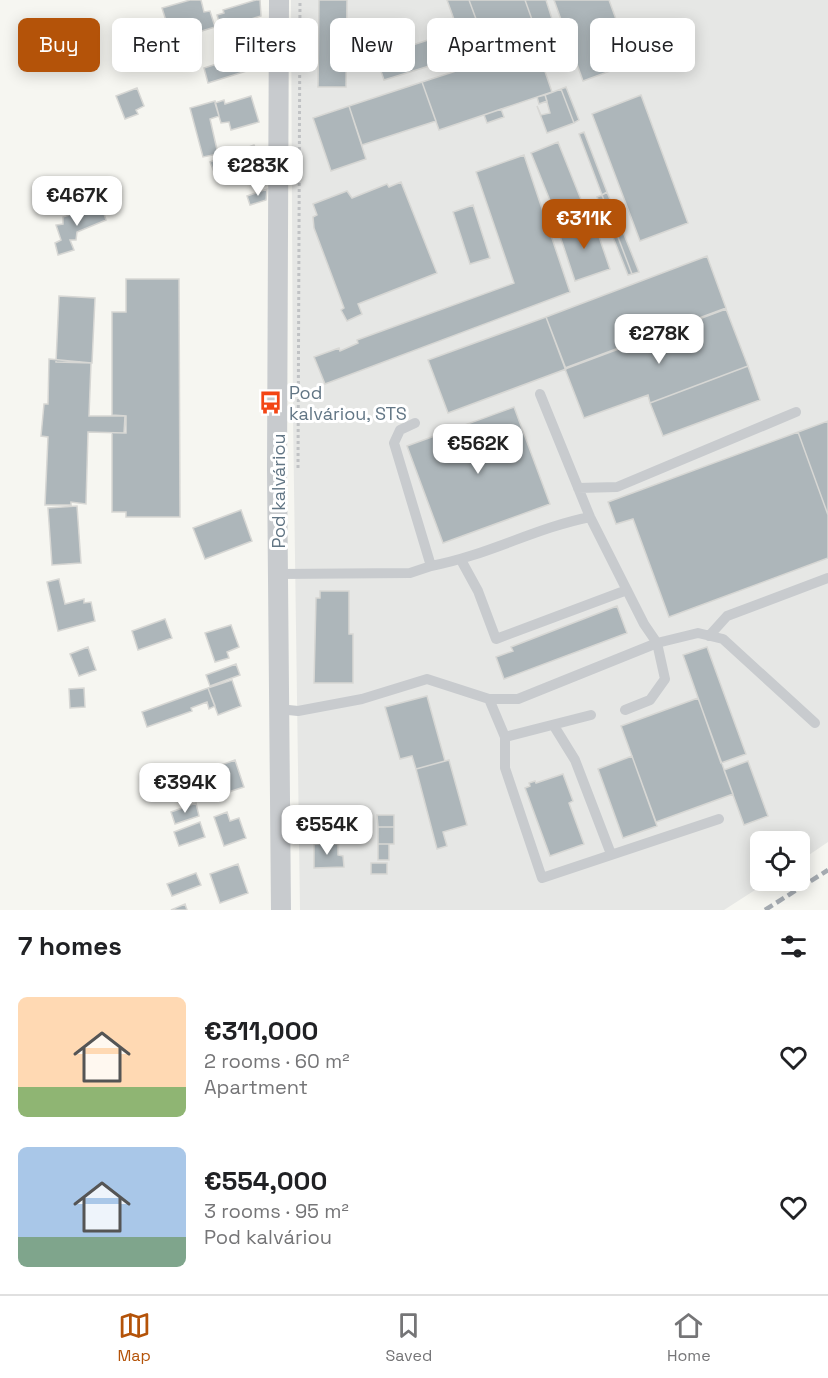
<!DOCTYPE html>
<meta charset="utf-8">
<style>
body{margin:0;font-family:"Space Grotesk",sans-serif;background:#f2f2f2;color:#202124;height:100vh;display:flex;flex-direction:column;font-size:22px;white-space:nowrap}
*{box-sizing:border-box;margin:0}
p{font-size:20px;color:#757577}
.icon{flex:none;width:33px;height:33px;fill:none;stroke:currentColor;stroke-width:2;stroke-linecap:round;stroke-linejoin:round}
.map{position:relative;height:910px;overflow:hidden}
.panel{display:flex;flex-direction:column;background:#fff;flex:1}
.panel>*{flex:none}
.top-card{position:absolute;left:18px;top:18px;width:792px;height:54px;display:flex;gap:12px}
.tools{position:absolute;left:750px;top:831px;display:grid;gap:12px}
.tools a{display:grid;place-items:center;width:60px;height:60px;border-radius:9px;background:#fff;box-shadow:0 3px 15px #0003;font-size:30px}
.price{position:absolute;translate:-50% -51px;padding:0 14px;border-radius:12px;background:#fff;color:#222;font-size:20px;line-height:39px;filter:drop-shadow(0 2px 3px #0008)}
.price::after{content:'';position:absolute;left:50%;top:36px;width:18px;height:14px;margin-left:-9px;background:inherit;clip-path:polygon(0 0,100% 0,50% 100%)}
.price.active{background:#b45309;color:#fff}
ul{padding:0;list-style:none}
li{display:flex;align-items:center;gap:18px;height:150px;padding:0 18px}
li span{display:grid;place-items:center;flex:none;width:168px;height:120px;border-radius:9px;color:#555}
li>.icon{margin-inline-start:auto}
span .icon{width:72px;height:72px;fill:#fffc;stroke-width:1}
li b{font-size:26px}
h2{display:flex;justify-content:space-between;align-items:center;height:72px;padding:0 18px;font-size:26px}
.chip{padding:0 21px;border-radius:9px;background:#fff;box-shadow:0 3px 15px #0003;font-size:21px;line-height:54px}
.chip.active{background:#b45309;color:#fff}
.menu{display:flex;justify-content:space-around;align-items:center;height:84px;border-top:2px solid #e0e0e0;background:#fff;font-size:16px;color:#757577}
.menu a{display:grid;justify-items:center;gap:3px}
.menu .active{color:#b45309}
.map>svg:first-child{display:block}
.built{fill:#e6e7e5}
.building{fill:#adb6ba;stroke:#d7d7d4;stroke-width:1.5}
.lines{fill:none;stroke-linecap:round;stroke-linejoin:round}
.path{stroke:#c0c2c4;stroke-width:3;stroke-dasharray:3 3;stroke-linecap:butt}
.lane{stroke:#c8cbce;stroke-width:10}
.street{stroke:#c8cbce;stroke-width:20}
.rail{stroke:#a5abb1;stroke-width:4.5;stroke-dasharray:9 4.5;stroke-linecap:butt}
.labels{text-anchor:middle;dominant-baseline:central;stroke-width:6;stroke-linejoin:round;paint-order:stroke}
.poi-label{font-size:18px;fill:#627685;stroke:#fff;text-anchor:start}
.street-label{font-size:18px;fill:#627685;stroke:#fff}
</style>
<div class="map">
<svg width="828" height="910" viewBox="0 0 828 910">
<rect width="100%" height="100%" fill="#f6f6f1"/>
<!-- built -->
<path class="built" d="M291,0h537v842l-28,19v-19h-40v38l9,1 -45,29h-424l-7,-495z"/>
<!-- building -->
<path class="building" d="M190,0h11l3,12 6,-1 5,16 -43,13 -10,-32z
M256,0h4l1,16 -40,12 -4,-13 7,-2 -1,-3z
M319,0h28l-1,87h-28z
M447,0h22l17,46 -20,7z
M469,0h56l10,28 -49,18z
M525,0h21l7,22 -18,6z
M554,0h55l23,63 -49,18z
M255,30l3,14 -29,8 -4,-13z
M431,39l8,24 -55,17 -8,-23z
M536,45l16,47 -113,38 -17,-48z
M248,54l5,15 -45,14 -4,-15z
M422,82l14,39 -74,24 -13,-39z
M566,87l13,33 -5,3 -13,-34z
M137,88l7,18 -8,4 2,4 -13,5 -9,-23z
M561,89l13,34 -27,10 -10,-27 4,9 9,-2 -5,-18z
M545,95l2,6 -8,3 -2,-7z
M641,95l47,128 -48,18 -48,-127z
M251,96l8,26 -28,8 -2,-8 -8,1 -6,-20 9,-3 1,4z
M215,101l4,15 -9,3 8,35 -15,3 -13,-49z
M349,106l17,53 -35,12 -18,-53z
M501,109l3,8 -17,6 -3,-8z
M584,132l23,60 -5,3 -23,-61z
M558,142l24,60 -27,11 -24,-60z
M254,145l10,24 -18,6 -2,-6 -28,8 -6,-15z
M524,155l46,137 -245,92 -11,-27 25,-9 1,3 18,-8 -1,-3 157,-57 -38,-111z
M401,182l36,91 -79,31 4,10 -15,7 -6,-11 3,-2 -30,-80 -1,-11 4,-2 -4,-11 34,-13 5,7 35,-14 2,3z
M267,189l-1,11 -16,5 -3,-9z
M607,192l32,80 -7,2 -30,-79z
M602,195l30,79 -4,1 -31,-78z
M101,204l5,16 -29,12 -1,8h-6l4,10 -16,5 -3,-12 6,-3 -5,-15 7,-1v-7z
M473,205l17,53 -20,6 -17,-52z
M593,219l17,50 -35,12 -17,-51z
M707,256l19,52 -161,60 -19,-51z
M126,279h53l1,238h-54v-5h-14v-79h14v-17l-14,-1v-103h14z
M59,296l36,2 -3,65 -36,-1z
M726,309l22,57 -98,37 -2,-8 -64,23 -19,-49z
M546,317l20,52 -118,44 -20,-53z
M49,359l42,4 -2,53h36l-1,17 -36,-1 -2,72 -15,-2v3h-26l3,-68 -7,-1 3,-32h4z
M748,366l12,34 -97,36 -13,-33z
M514,407l36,97 -107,39 -36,-97z
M828,421v94l-30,-83z
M798,432l30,83v43l-159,59 -36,-98 -17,5 -8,-22z
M77,506l4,57 -29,2 -4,-57z
M241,510l11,31 -47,18 -12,-31z
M59,579l6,25 19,-5v4l7,-1 4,19 -37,10 -11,-49z
M320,591h29v43h4v49h-39l2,-85h4z
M617,606l10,27 -123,46 -8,-22 17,-6 -2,-4z
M165,619l7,19 -34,12 -6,-19z
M231,625l8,22 -12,5 2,6 -14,4 -10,-29z
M88,647l8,23 -17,6 -9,-22z
M707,647l39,107 -25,9 -38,-108z
M236,664l4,11 -30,11 -4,-11z
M232,680l9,26 -23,9 -10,-27z
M84,688l1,19 -15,1 -1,-19z
M208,688l7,18 -6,3 -2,-7 -16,6 1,3 -45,16 -5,-15z
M427,696l18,65 -29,8 -4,-13 -12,3 -15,-52z
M698,698l35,96 -77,28 -35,-96z
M632,756l25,70 -34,12 -25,-69z
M235,760l9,27 -31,10 -9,-26z
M449,760l18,65 -24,7 4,14 -10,3 -21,-80z
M748,761l20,55 -24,9 -20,-55z
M204,771l5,14 -13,5 1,3 -8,2 -2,-2 -20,7 -4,-14z
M563,774l10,27 -4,2 15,41 -34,12 -25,-68 5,-2 -1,-3 6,-2 1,2z
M196,803l3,13 -24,8 -4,-12z
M227,812l3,9 9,-3 7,20 -22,8 -10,-29z
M377,815h17v12h-16z
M314,820h30v12h-6v12h-24z
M200,822l5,15 -26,9 -5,-14z
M378,827h16v17h-16z
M314,844h24v11l5,1 1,11 -30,1z
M378,844h11v16h-11z
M371,863h16v11h-16z
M238,864l10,29 -28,10 -10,-29z
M196,873l5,12 -29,11 -5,-12z
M185,904l2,6h-16z"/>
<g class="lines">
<!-- path -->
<path class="path" d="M298,468l2,-468"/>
<!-- lane -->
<path class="lane" d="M540,394l50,123 54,107 13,19 8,36 -15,21 -25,10
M415,423l-15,7 -6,13 37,123c55,-10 104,-38 159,-49
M578,488l39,-1 179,-75
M461,560l17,31 18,48 131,-49
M278,574l132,-1 21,-7
M709,636l18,-20 101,-38
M489,699l16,38v31l37,110 177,-59
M279,709l19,2 64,-12 65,-20 62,20h29l139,-56 41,-10 25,6 92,84
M554,726l21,34 36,94
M505,737l86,-22"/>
<!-- street -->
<path class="street" d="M279,0l-2,469 4,441"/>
<!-- rail -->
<path class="rail" d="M765,910l63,-40"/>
</g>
<!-- icons -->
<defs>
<symbol id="bus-bare" viewBox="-9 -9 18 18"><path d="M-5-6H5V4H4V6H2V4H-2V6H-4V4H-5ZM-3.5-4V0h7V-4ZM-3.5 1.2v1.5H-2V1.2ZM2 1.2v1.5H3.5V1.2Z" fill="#f34514" stroke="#fff" stroke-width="2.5" paint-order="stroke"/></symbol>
</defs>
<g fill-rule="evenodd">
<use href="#bus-bare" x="254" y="386" width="33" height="33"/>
</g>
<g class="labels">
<!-- poi labels -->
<g class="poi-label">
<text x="289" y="392">Pod<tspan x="289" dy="21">kalváriou, STS</tspan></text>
</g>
<!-- street labels -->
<g class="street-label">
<text transform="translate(278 491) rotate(-90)">Pod kalváriou</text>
</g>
</g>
</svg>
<div class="tools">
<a><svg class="icon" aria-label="locate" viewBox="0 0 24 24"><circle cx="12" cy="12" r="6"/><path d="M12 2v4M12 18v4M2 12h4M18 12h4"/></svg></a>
</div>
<b class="price" style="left:258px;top:197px">€283K</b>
<b class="price" style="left:77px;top:227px">€467K</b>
<b class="price active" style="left:584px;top:250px">€311K</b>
<b class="price" style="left:659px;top:365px">€278K</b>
<b class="price" style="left:478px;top:475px">€562K</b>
<b class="price" style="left:185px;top:814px">€394K</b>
<b class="price" style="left:327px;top:856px">€554K</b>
<div class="top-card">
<a class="chip active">Buy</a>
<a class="chip">Rent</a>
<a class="chip">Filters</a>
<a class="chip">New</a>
<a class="chip">Apartment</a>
<a class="chip">House</a>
</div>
</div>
<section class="panel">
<h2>7 homes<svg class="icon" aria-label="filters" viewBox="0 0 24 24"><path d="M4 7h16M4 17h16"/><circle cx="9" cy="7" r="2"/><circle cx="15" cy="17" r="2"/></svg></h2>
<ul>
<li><span style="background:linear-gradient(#ffd9b3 75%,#8fb573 0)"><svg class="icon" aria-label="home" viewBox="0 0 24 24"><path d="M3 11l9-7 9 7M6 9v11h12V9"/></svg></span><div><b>€311,000</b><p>2 rooms · 60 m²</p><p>Apartment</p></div><svg class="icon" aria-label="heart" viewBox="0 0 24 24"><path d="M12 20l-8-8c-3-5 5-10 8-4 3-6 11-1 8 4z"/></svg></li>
<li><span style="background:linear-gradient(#a9c7e8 75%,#7fa58c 0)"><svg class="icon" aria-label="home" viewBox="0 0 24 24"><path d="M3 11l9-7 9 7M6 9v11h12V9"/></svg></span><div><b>€554,000</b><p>3 rooms · 95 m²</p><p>Pod kalváriou</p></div><svg class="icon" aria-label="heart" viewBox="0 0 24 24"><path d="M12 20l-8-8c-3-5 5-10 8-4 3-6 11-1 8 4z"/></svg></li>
</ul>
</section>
<nav class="menu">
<a class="active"><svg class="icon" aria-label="map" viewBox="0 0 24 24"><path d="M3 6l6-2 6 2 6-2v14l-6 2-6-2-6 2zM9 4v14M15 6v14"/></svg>Map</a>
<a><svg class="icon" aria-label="saved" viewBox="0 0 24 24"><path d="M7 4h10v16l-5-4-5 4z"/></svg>Saved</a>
<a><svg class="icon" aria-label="home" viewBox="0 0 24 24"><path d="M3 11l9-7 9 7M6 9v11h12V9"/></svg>Home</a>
</nav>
